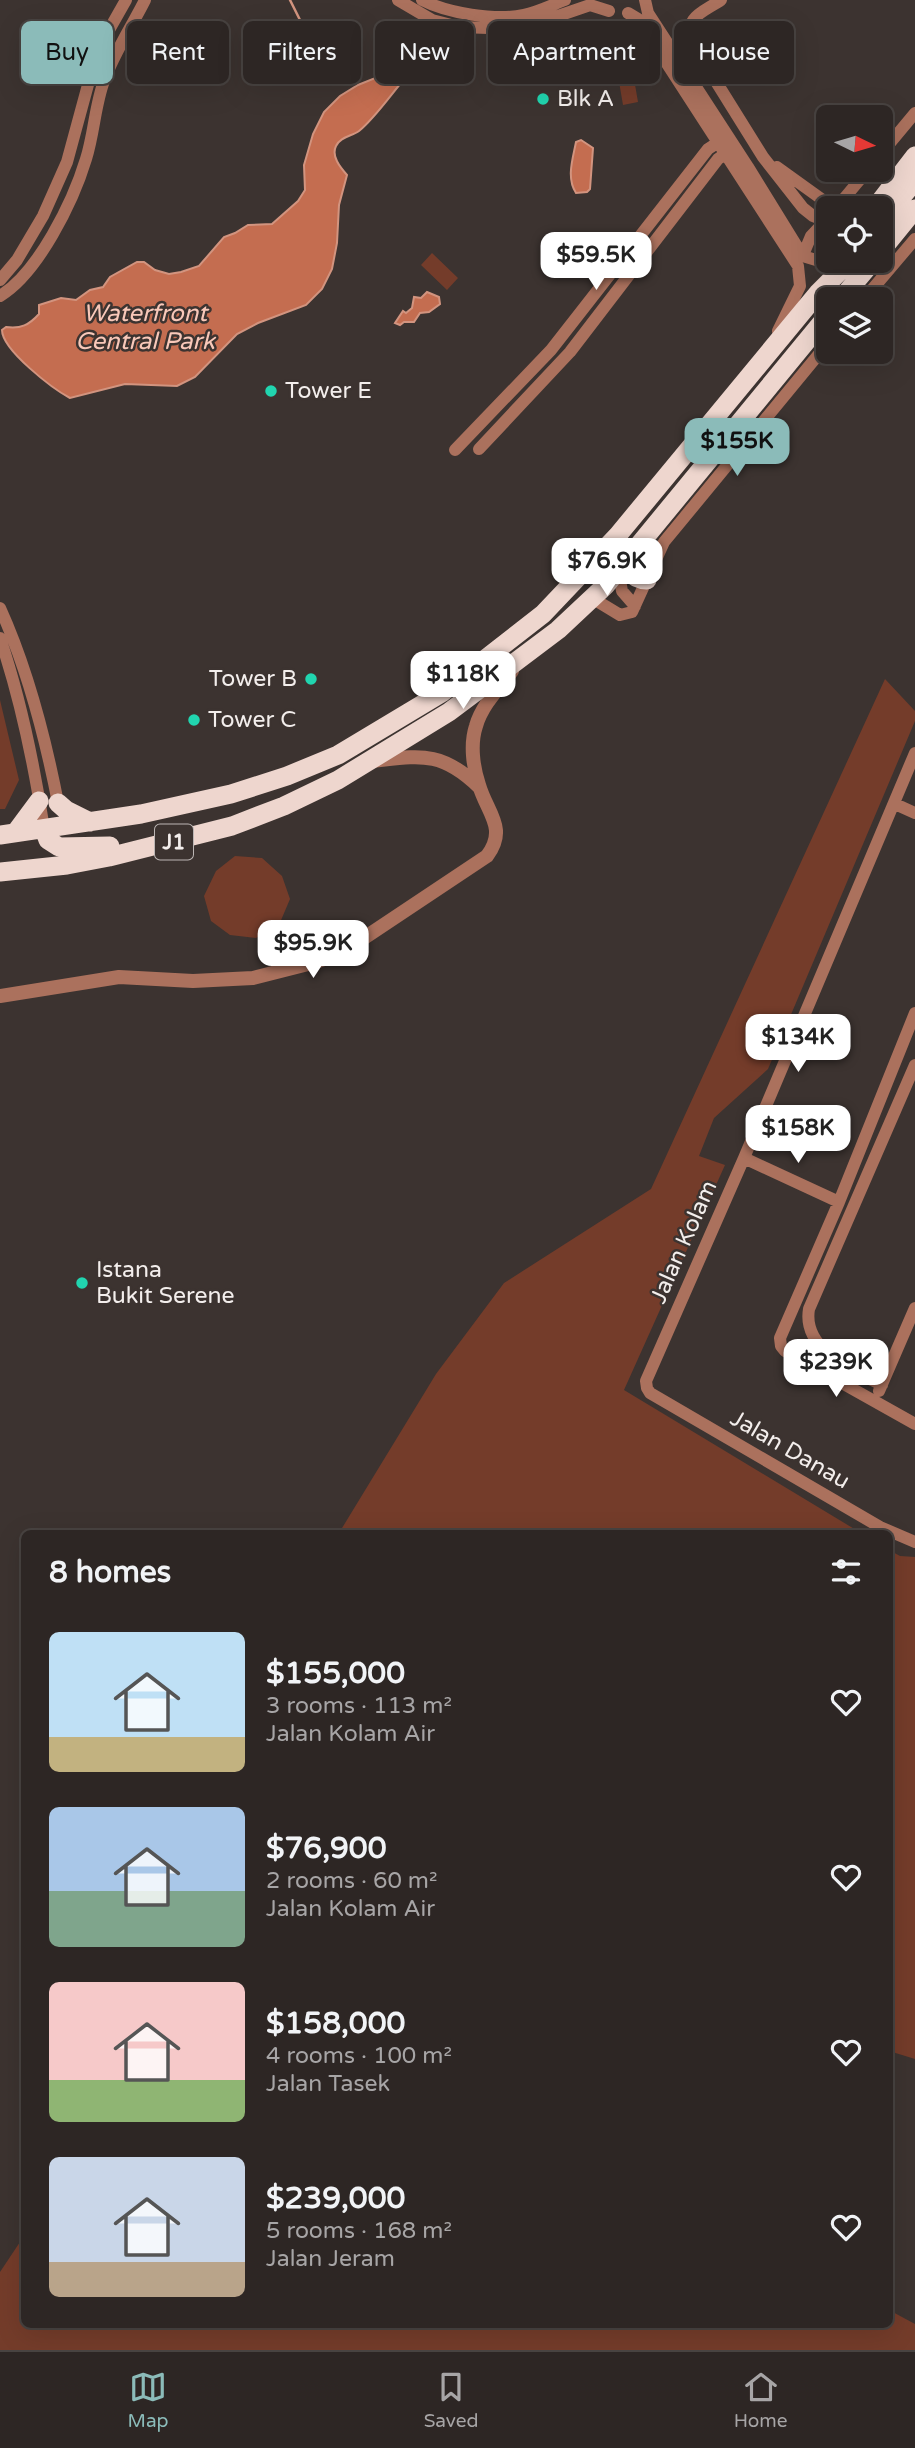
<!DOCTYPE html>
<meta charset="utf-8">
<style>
body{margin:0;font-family:"Varela Round",sans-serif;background:#352e2c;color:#f1f3f6;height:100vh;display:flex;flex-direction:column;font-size:26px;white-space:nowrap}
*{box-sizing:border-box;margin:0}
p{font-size:23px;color:#a7a5a6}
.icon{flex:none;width:38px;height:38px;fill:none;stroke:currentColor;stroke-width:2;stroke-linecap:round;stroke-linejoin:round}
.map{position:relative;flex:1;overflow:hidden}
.side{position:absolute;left:21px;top:1530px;width:872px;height:798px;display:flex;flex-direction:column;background:#2d2624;border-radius:10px;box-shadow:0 7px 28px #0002,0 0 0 2px #484341}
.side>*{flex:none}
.guide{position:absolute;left:21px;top:21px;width:873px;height:63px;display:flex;gap:14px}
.needle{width:46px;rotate:95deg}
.buttons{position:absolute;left:816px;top:105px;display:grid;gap:14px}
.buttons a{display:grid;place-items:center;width:77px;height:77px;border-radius:10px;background:#2d2624;box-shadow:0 7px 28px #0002,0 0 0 2px #484341;font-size:35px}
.price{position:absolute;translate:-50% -60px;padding:0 16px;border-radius:14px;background:#fff;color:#222;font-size:23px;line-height:46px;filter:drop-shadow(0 2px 4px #0008)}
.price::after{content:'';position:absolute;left:50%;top:42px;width:21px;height:16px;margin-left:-10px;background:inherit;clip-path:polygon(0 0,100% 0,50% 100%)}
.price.selected{background:#8bbbb9;color:#111}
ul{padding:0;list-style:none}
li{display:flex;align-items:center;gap:21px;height:175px;padding:0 28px}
li span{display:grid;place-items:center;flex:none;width:196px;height:140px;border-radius:10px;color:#555}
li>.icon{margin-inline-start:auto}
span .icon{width:84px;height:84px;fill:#fffc;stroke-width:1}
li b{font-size:30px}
h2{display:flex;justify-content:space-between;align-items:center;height:84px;padding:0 28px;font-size:30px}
.chip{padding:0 24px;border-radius:10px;background:#2d2624;box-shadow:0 7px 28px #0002,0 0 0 2px #484341;font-size:24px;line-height:63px}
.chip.selected{background:#8bbbb9;color:#111}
.dock{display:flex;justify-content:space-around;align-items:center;height:98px;border-top:2px solid #484341;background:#2d2624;font-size:19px;color:#a7a5a6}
.dock a{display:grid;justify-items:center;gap:4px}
.dock .selected{color:#8bbbb9}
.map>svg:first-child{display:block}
.green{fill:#743c2a}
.water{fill:#c46d50;stroke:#d2947f;stroke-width:2}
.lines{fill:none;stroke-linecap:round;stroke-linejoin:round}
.stream{stroke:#d2947f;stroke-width:2.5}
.minor{stroke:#ab715d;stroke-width:12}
.tertiary{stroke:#ab715d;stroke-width:14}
.trunk{stroke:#eed6ce;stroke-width:19}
.poi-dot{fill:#21d5af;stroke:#3c3330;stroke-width:2.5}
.labels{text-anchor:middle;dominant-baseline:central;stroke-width:5;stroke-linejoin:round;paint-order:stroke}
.shield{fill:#3c3330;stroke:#bcb6b4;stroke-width:2}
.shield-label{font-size:21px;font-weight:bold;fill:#f3eeec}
.poi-label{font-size:23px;fill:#f3eeec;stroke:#3c3330;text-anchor:start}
.street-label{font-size:23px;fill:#f3eeec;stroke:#3c3330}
.water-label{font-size:24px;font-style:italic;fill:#f9c8b9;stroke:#3c3330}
</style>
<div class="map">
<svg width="915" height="2350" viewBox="0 0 915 2350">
<rect width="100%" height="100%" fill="#3c3330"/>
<!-- green -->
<path class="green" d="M632,67l6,35 -15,3 -6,-35z
M432,253l26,25 -11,12 -26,-25z
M885,679l30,32v10l-147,348 -54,49 -15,38 26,9 -101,225 237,143h-522l97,-159 68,-91 147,-94z
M0,700l19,80 -14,29h-5z
M235,856l27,2 20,18 8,23 -11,26 -23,13 -26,-3 -19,-14 -7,-25 12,-25z
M889,1550l11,6 15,1v502l-26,-8z
M24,2236v88h865v-14l26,14v26h-915v-78z"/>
<!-- water -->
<path class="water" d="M393,64l13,13c-14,16 -31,41 -47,54 -7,5 -19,6 -23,15 -5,10 4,21 11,29l-8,30 -2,38 -5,26 -10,20 -16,16 -48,18 -21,11 -42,43 -18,9 -52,-2 -55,14c-17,-9 -68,-48 -68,-68l4,-3c15,2 23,-2 33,-13v-9l22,-7 15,2 14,-10 13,-3 7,-10 27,-15h7l11,8 14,4 12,-2 18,-6 25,-29 11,-4 13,-8 24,-1 26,-23 7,-11 -1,-25 9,-31 11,-22 16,-16 18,-11 20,-8z
M581,140l12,8 -3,41 -3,3 -11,1c-10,-15 -3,-35 0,-51z
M427,292l12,5 1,7 -11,8 -9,1 -6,9h-10l-4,3 -5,-2 8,-12 3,2 6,-5 2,-11 7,1z"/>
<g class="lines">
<!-- stream -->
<path class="stream" d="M290,0l15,30"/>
<!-- minor -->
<path class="minor" d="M398,0l34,20 27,7 61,2 70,-24 19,6
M422,0c25,13 73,21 102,15 14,-3 28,-10 41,-15
M645,0l3,13 100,154 53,86 5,4 10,3 12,-7
M721,0c-19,13 -37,16 -29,43l71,114 40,51 10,8 12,5
M628,13l10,6 160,247 2,20 -22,45
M880,155l35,-42
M777,167l57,41
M836,208l32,-38
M803,255l8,-19 17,-18
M0,280l17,-20 26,-44 24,-54 25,-92 17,-40 17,-30
M0,296c38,-23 73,-94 86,-137 8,-25 9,-54 18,-78 10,-28 28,-55 41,-81
M864,299l51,-60
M479,449l91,-97 148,-193 17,-12
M455,450l96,-100 157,-201 20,-13
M618,569l4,22 13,15
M592,598l28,17 12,-3 32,-70 164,-199
M0,608c29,64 46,132 59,200
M0,638c21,62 34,126 44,191
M915,753l-171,405 -98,223 1,7 3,5 230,134 35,15
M895,804l20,9
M915,1013l-76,189 -59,136 1,8 4,5 130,73
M744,1158l95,44
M882,1385c-29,-15 -80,-35 -73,-76l106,-244
M879,1391l36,-83"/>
<!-- tertiary -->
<path class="tertiary" d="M371,761c49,-5 70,-11 108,26
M0,996l119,-19 74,4 60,-3 63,-16 27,-10 144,-96c21,-28 0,-43 -8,-71 -6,-18 -9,-41 -3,-59 6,-21 23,-38 36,-55"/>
<!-- trunk -->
<path class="trunk" d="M875,208l40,-52
M880,223l35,-42
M880,252l35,-43
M841,299l32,-38
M628,557c1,15 3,22 19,23
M58,803l8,7 24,12
M44,829l4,11 11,7 51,-1
M16,832l23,-31
M0,835l141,-21 90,-20 56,-18 51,-21 105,-63 100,-78 75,-79 200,-242 32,-32
M0,872l67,-7 42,-8 123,-31 52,-20 54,-26 111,-68 109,-82 48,-45 222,-270"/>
</g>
<!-- markers -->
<g class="poi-dot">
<circle cx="543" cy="99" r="7"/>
<circle cx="271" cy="391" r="7"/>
<circle cx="311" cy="679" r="7"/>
<circle cx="194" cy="720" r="7"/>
<circle cx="82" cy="1283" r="7"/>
</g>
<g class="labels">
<!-- shield labels -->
<rect class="shield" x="155" y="824.5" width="38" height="35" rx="5"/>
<g class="shield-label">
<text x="174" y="842">J1</text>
</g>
<!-- poi labels -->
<g class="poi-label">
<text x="557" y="99">Blk A</text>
<text x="285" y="391">Tower E</text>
<text x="297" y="679" text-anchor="end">Tower B</text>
<text x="208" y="720">Tower C</text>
<text x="96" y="1270">Istana<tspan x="96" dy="26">Bukit Serene</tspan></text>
</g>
<!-- street labels -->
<g class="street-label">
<text transform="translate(684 1242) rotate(-66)">Jalan Kolam</text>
<text transform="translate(790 1450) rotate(30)">Jalan Danau</text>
</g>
<!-- water labels -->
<g class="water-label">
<text x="145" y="313">Waterfront<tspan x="145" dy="28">Central Park</tspan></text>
</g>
</g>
</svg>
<div class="buttons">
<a><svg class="needle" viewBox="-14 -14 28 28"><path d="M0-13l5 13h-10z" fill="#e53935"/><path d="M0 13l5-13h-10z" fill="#a7a5a6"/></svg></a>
<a><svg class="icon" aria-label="locate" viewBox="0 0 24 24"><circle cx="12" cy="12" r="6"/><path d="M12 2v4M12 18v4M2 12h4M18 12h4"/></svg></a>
<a><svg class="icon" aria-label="layers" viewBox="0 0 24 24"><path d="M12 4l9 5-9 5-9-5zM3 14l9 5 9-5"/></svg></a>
</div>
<b class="price" style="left:596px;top:292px">$59.5K</b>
<b class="price selected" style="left:737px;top:478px">$155K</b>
<b class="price" style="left:607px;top:598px">$76.9K</b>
<b class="price" style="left:463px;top:711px">$118K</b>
<b class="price" style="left:313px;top:980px">$95.9K</b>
<b class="price" style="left:798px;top:1074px">$134K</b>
<b class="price" style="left:798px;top:1165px">$158K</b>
<b class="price" style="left:836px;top:1399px">$239K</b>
<div class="guide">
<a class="chip selected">Buy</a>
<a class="chip">Rent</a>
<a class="chip">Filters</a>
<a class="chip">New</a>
<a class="chip">Apartment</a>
<a class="chip">House</a>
</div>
<section class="side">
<h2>8 homes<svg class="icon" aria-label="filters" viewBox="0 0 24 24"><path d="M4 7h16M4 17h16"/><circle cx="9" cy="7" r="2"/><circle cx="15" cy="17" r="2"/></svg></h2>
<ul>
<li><span style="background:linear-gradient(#bfe0f5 75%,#c2b280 0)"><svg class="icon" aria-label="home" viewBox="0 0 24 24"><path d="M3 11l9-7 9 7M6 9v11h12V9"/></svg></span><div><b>$155,000</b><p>3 rooms · 113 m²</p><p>Jalan Kolam Air</p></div><svg class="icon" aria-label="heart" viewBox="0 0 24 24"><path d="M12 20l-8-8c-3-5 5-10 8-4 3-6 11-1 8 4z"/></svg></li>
<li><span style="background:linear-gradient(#a9c7e8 60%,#7fa58c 0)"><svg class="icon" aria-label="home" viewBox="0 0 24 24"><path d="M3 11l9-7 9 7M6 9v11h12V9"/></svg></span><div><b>$76,900</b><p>2 rooms · 60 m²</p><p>Jalan Kolam Air</p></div><svg class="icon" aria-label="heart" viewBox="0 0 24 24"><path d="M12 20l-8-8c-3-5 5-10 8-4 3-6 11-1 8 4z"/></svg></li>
<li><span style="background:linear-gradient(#f6c9c9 70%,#8fb573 0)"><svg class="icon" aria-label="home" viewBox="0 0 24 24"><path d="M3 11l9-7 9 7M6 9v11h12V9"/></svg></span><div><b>$158,000</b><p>4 rooms · 100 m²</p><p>Jalan Tasek</p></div><svg class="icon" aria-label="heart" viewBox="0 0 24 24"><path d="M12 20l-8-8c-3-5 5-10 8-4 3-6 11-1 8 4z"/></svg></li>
<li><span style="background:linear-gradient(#c9d6e8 75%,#b9a48a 0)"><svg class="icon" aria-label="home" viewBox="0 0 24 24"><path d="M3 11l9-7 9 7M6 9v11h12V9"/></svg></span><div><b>$239,000</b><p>5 rooms · 168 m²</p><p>Jalan Jeram</p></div><svg class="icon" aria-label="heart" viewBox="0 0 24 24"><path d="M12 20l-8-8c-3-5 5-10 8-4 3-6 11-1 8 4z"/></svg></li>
</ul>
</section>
</div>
<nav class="dock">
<a class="selected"><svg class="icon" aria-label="map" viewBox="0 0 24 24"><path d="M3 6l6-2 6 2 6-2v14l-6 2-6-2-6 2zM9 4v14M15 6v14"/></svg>Map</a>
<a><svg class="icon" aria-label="saved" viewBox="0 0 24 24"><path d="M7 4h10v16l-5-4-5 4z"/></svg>Saved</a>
<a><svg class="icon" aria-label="home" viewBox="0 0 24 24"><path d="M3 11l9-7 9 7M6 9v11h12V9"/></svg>Home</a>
</nav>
